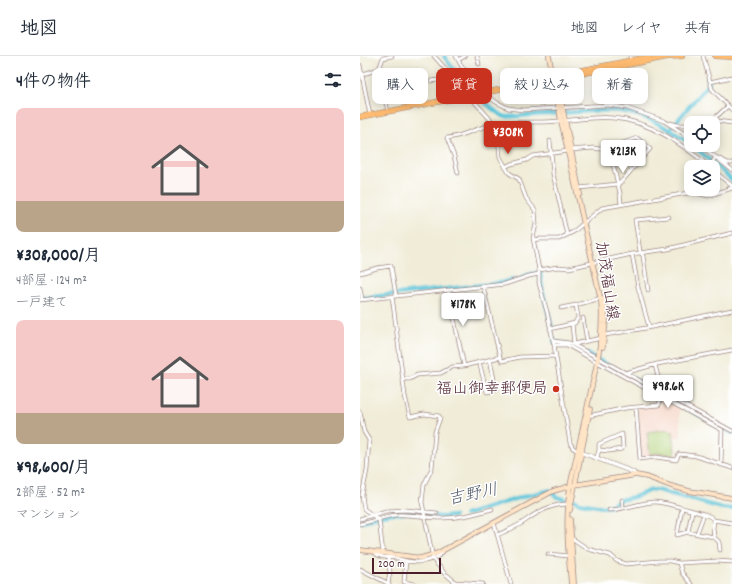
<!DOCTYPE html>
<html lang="ja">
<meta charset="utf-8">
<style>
body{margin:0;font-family:Dekko,"Klee One",sans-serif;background:#f6f6f7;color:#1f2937;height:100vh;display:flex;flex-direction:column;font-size:15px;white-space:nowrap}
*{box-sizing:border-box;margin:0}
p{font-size:13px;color:#747a83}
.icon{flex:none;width:22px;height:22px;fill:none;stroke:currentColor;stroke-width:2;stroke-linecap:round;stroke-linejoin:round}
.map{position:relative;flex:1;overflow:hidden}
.panel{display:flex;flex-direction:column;background:#fff;width:360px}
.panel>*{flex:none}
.banner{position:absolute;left:12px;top:12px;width:300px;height:36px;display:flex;gap:8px}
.tools{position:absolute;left:324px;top:60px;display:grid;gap:8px}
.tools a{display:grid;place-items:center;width:36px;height:36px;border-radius:8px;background:#fff;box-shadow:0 2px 10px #0003;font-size:20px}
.scale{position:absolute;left:12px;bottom:10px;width:69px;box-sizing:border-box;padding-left:4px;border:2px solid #4a1f2b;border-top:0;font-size:11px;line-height:14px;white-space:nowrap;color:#4a1f2b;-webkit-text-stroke:3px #fff;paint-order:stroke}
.price{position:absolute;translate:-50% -34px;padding:0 9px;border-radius:4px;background:#fff;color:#222;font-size:13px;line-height:26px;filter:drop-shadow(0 1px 2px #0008)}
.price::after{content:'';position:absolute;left:50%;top:24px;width:12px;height:9px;margin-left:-6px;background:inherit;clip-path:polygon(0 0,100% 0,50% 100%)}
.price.active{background:#c8321e;color:#fff}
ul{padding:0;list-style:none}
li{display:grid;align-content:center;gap:8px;height:212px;padding:0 16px}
li span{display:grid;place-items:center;height:124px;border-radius:8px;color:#555}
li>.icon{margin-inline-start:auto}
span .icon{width:72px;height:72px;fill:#fffc;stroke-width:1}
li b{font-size:17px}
h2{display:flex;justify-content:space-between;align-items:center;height:48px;padding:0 16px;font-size:17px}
.pill{padding:0 14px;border-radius:8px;background:#fff;box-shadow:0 2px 10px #0003;font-size:14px;line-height:36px}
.pill.active{background:#c8321e;color:#fff}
header{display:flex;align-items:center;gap:24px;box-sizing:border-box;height:56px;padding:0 20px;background:#fff;border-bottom:1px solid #e0e1e3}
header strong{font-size:19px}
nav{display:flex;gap:22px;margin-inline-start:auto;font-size:14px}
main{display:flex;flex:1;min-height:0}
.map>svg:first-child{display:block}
.built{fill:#f5d3c2}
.green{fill:#b1d077;stroke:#7e7851}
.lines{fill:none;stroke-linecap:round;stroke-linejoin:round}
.river{stroke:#5cc4d9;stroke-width:4}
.minor-casing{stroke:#9d8681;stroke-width:4.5}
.tertiary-casing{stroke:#9d8681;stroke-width:5}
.secondary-casing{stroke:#9d8681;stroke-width:5.5}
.trunk-casing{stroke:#9d8681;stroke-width:6}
.minor{stroke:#fff;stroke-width:3}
.tertiary{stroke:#fff;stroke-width:3.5}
.secondary{stroke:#ffe4c6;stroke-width:4}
.trunk{stroke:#febb71;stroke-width:5}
.poi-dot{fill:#c8321e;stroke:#fff;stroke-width:1.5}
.labels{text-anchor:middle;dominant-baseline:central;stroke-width:3;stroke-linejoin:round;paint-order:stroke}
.street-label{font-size:16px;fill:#4a1f2b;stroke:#fff}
.poi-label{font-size:16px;fill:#4a1f2b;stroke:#fff;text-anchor:end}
.water-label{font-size:17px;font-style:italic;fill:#505968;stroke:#fff}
</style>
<header>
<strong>地図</strong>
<nav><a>地図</a><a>レイヤ</a><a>共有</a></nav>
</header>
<main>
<section class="panel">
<h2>4件の物件<svg class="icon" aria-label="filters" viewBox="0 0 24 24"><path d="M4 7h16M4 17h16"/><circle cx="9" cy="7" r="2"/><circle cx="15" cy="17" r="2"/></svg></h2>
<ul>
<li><span style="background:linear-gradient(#f6c9c9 75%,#b9a48a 0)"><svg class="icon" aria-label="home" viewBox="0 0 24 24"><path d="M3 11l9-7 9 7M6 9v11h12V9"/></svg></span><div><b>¥308,000/月</b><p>4部屋 · 124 m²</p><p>一戸建て</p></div></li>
<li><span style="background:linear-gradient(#f6c9c9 75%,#b9a48a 0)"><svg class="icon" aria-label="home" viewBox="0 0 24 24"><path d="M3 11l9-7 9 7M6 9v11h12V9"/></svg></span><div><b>¥98,600/月</b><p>2部屋 · 52 m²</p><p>マンション</p></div></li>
</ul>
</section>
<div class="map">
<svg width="372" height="528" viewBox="0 0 372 528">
<rect width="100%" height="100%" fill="#fff"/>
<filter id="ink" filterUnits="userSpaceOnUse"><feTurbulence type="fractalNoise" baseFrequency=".025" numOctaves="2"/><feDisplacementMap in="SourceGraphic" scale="8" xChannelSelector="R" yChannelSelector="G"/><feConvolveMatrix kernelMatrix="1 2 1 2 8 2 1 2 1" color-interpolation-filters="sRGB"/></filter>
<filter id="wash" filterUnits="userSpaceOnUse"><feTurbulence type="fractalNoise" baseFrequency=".012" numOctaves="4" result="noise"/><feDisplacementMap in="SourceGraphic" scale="16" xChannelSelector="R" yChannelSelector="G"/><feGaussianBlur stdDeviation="0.9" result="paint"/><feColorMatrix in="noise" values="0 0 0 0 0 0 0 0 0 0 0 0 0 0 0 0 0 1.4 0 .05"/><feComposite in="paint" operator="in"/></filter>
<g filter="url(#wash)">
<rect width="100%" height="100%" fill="#f0ecd7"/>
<!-- built -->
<path class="built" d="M301,342l18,10 2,28 -7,2 3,18 -2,3 -18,-4 -15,2 -2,-1 -2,-48 20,-2 3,-1z"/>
<!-- green -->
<path class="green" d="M309,373l1,2h3l2,23 -1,1 -14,-2 -10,1 -3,-22z"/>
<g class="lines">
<!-- river -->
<path class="river" d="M84,0c9,14 47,57 62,61 23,-2 47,-3 70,-5 16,-1 33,-3 49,0 42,8 77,40 107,68
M312,71l37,-44 -1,-4
M181,214c-1,20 7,39 11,58
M161,221l10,-3 10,-2
M0,242l140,-15 14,-4
M194,283v3l12,2
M226,297l146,80
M214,444l6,3 23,4 9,-2 7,-5 15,-3 17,-7h6l65,18 10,1
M105,459l60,-19 25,-6 7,7 8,2
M0,466l17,-6 17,-3 18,-1 29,5 13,-1"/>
</g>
</g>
<g filter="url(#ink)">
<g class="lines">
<defs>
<path id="minor" d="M74,0l63,71 3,30 9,16 10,6 7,19 9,12 1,14 -3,14 6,32v13l8,29 7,33 16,98 3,5 5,3
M96,0l6,11 22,26 12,9 12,6 15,2 84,-5 20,3 37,13 27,17
M117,0l2,8
M270,0l1,6
M343,0l9,33 20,21
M98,4l7,-4
M0,9l10,50
M19,13l9,43
M0,19l19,-6 4,-11 9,-2
M71,25l22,-3
M350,26l22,-5
M355,62l3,3 14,2
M310,67l8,2h13
M341,67l15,-6 12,-11
M190,85l3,33 14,61
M340,89l32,25
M249,92l11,45 1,11
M211,94l22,-2 6,1 10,-1 28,-10 13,11 -28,32 -4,3 -39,4
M145,111l6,-3 16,-4 6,-4 35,-5
M349,111l7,-10 12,6h4
M353,114l19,16
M98,117l-4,-17 -7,-18c15,-1 29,-10 44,-13 23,-4 47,-2 70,-4 17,-1 35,-5 52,-3 37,3 69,26 97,49
M174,184l6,-1h19l14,-7 29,-24 86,-15 12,1 8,2 24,-8
M272,198l6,33 11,40
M179,214l19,-3 11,1 63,-14 36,-5 64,-16
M0,217l17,-5 14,-2 5,30
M123,230l17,71
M0,232l2,11
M88,234l16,76
M288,234l-5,-34 -3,-5 -5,-31 34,-3
M32,240l13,100 5,21 14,-3 15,2 1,2 -5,14 -3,36 -8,17 -2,17 11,57 12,15 2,1 8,7 28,2
M0,244l145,-16 24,-8 10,-2
M201,252l15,-3
M212,268l2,20
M190,273l25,-6 3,-6 -2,-12 25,-7
M193,285l17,2 28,15
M227,285l15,-3 3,-3 47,-8 80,-17
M215,288l12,-3 -4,-23
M194,289h13l30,17
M240,303l132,72
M119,306l8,30 9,-2 -6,-31
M239,307l123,67 -1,35
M265,317l32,-9 75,-14
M43,323h7l7,-4 24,-2 11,-6 12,-1 36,-9 2,4 18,-4 35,-1
M276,351l4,52 16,-2 20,3 3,-6 17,2 36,12
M0,356l4,20 5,8 -2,30 -5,25 1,8 1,6 15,11 4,33
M228,360l38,-8 33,-3 3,-12 -7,-28
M237,401l2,-7 10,1 13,-2 1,-2 -1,-13 -23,10v6
M262,444l1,7
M322,452l-5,27 11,-3 26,5 5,5 1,8
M249,454c16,0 31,-8 46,-8 11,0 37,9 49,12l7,3 3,3 18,3
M0,463l26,-8 20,-1 31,3
M354,464l-1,8 1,9
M134,467l17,61
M0,468c13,-2 23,-8 36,-9 14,-1 27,2 41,3 19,1 37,-4 55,-9
M328,476l4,-21
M337,477l7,-19
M137,479c9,-4 20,-8 28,-14 14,-10 25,-16 42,-17
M210,481l18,12 22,6 7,6 9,3 33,-3h11l9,2 38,-2 15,1
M14,496c5,6 13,5 21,6 7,2 14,4 22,4 8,0 25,-4 27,-13
M188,498l21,2
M28,501l2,15 -2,11
M46,505l-2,21 10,2
M319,507l3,10 9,11
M0,513l29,15"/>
<path id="tertiary" d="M220,396l53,20 3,3"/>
<path id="secondary" d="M189,0l12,65 40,180c2,20 0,37 -3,57l-28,128c-5,33 -2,65 1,98
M194,24l4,5 22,109
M243,291l3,-27 -3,-22
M210,454l20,-101
M210,463l4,65
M0,494l61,8 17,-5 115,-62 21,-6 62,-10 11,2 24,9 18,5 43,7"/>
<path id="trunk" d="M355,0l17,1
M168,25l121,-24
M0,61l307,-60 15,-1"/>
</defs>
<!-- minor casing -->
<use href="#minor" class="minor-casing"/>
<!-- tertiary casing -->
<use href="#tertiary" class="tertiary-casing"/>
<!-- secondary casing -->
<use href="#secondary" class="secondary-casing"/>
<!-- trunk casing -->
<use href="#trunk" class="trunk-casing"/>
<!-- minor -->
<use href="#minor" class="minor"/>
<!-- tertiary -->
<use href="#tertiary" class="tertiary"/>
<!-- secondary -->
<use href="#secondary" class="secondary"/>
<!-- trunk -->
<use href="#trunk" class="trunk"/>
</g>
</g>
<!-- markers -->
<circle class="poi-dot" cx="196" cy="333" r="4"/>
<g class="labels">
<!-- street labels -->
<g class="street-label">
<text transform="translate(246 225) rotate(81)">加茂福山線</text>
</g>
<!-- poi labels -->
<g class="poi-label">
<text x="188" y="333">福山御幸郵便局</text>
</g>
<!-- water labels -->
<g class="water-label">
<text transform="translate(113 440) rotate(-12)">吉野川</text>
</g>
</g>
</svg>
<div class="tools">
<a><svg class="icon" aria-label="locate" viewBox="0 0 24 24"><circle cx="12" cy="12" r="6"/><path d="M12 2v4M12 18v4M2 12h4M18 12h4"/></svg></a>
<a><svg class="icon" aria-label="layers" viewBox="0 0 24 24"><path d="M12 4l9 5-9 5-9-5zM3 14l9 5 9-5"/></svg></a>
</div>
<div class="scale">200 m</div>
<b class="price active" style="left:148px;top:99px">¥308K</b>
<b class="price" style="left:263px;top:118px">¥213K</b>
<b class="price" style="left:103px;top:271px">¥178K</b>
<b class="price" style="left:308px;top:353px">¥98.6K</b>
<div class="banner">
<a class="pill">購入</a>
<a class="pill active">賃貸</a>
<a class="pill">絞り込み</a>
<a class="pill">新着</a>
</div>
</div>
</main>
